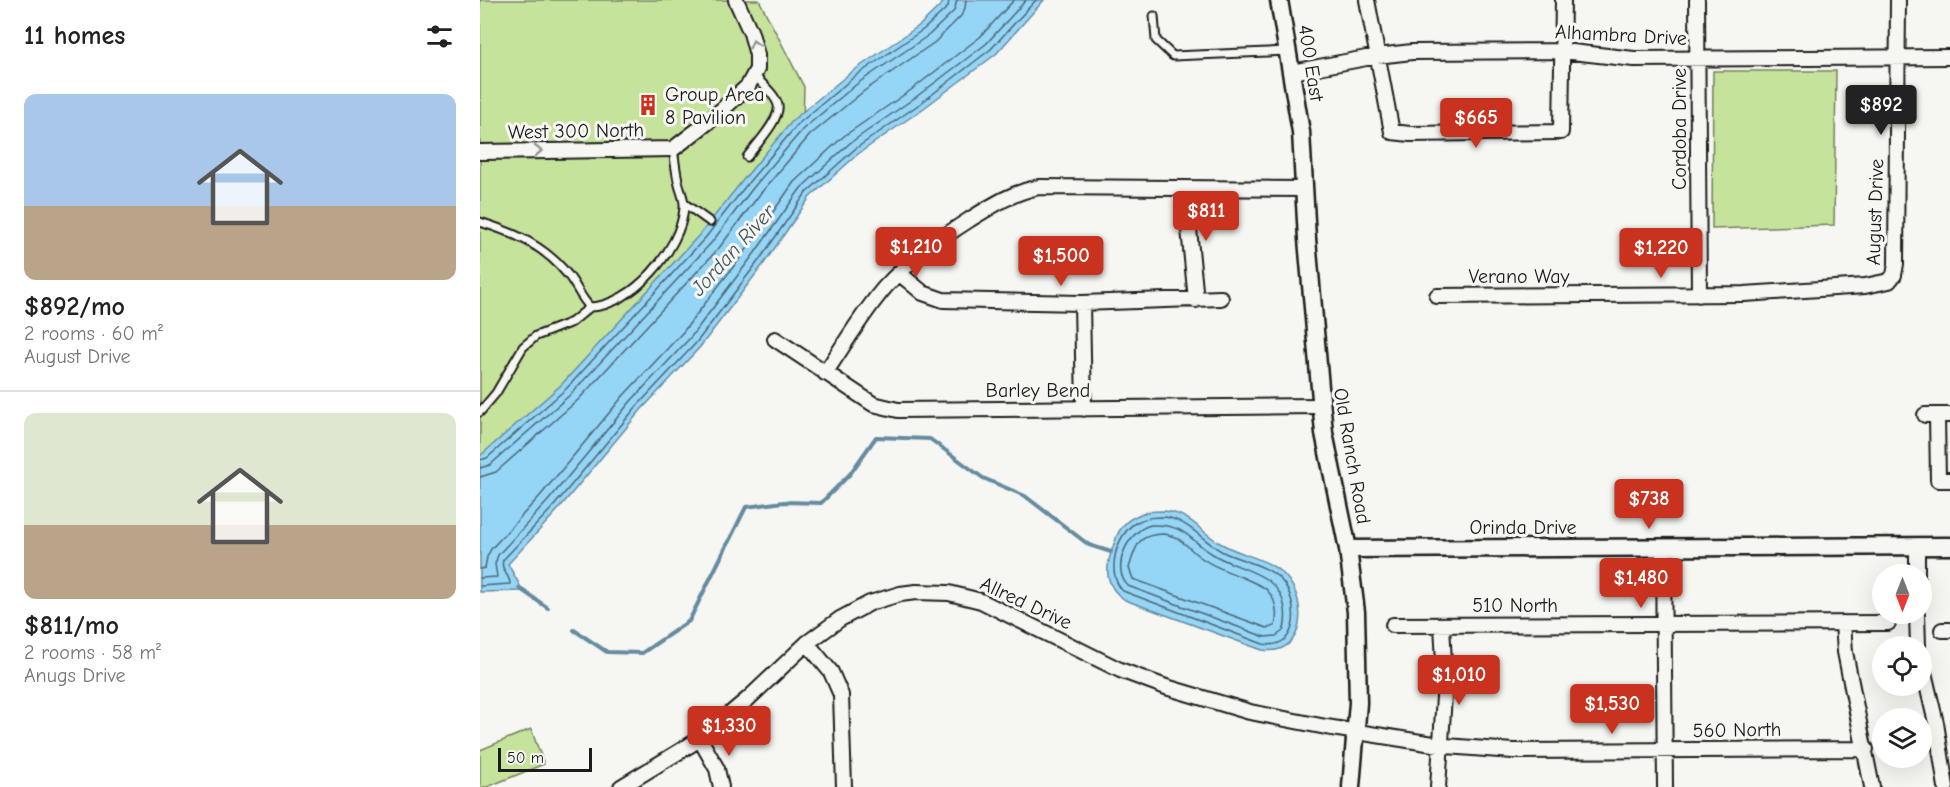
<!DOCTYPE html>
<meta charset="utf-8">
<style>
body{margin:0;font-family:"Comic Neue",sans-serif;background:#f6f6f6;color:#202124;height:100vh;display:flex;flex-direction:column;font-size:22px;white-space:nowrap}
*{box-sizing:border-box;margin:0}
p{font-size:20px;color:#757577}
.icon{flex:none;width:33px;height:33px;fill:none;stroke:currentColor;stroke-width:2;stroke-linecap:round;stroke-linejoin:round}
.map{position:relative;flex:1;overflow:hidden}
.drawer{display:flex;flex-direction:column;background:#fff;width:480px}
.drawer>*{flex:none}
.needle{width:39px;rotate:180deg}
.fabs{position:absolute;left:1392px;top:564px;display:grid;gap:12px}
.fabs a{display:grid;place-items:center;width:60px;height:60px;border-radius:50%;background:#fff;box-shadow:0 6px 24px #0002;font-size:30px}
.scale{position:absolute;left:18px;bottom:15px;width:94px;box-sizing:border-box;padding-left:6px;border:3px solid #1c1c1c;border-top:0;font-size:16px;line-height:21px;white-space:nowrap;color:#1c1c1c;-webkit-text-stroke:4px #f6f6f2;paint-order:stroke}
.price{position:absolute;translate:-50% -51px;padding:0 14px;border-radius:6px;background:#c8321e;color:#fff;font-size:20px;line-height:39px;filter:drop-shadow(0 2px 3px #0008)}
.price::after{content:'';position:absolute;left:50%;top:36px;width:18px;height:14px;margin-left:-9px;background:inherit;clip-path:polygon(0 0,100% 0,50% 100%)}
.price.active{background:#222;color:#fff}
ul{padding:0;list-style:none}
li{display:grid;align-content:center;gap:12px;height:318px;padding:0 24px}
li+li{border-top:2px solid #e0e0e0}
li span{display:grid;place-items:center;height:186px;border-radius:12px;color:#555}
li>.icon{margin-inline-start:auto}
span .icon{width:108px;height:108px;fill:#fffc;stroke-width:1}
li b{font-size:26px}
h2{display:flex;justify-content:space-between;align-items:center;height:72px;padding:0 24px;font-size:26px}
main{display:flex;flex:1;min-height:0}
.map>svg:first-child{display:block}
.green{fill:#c6e39b;stroke:#71805c;stroke-width:1.5}
.water{fill:#95d5f6;stroke:#658b9f;stroke-width:1.5}
.lines{fill:none;stroke-linecap:round;stroke-linejoin:round}
.shore{stroke:#4c6673;stroke-width:1.5}
.stream{stroke:#658b9f;stroke-width:4}
.service-casing{stroke:#1c1c1c;stroke-width:11}
.minor-casing{stroke:#1c1c1c;stroke-width:18}
.tertiary-casing{stroke:#1c1c1c;stroke-width:21}
.service{stroke:#f6f6f2;stroke-width:7}
.minor{stroke:#f6f6f2;stroke-width:14}
.tertiary{stroke:#f6f6f2;stroke-width:16}
.oneway{stroke:#949492}
.labels{text-anchor:middle;dominant-baseline:central;stroke-width:6;stroke-linejoin:round;paint-order:stroke}
.street-label{font-size:20px;fill:#1c1c1c;stroke:#f6f6f2}
.poi-label{font-size:20px;fill:#1c1c1c;stroke:#f6f6f2;text-anchor:start}
.water-label{font-size:21px;font-style:italic;fill:#40545d;stroke:#f6f6f2}
</style>
<main>
<section class="drawer">
<h2>11 homes<svg class="icon" aria-label="filters" viewBox="0 0 24 24"><path d="M4 7h16M4 17h16"/><circle cx="9" cy="7" r="2"/><circle cx="15" cy="17" r="2"/></svg></h2>
<ul>
<li><span style="background:linear-gradient(#a9c7e8 60%,#b9a48a 0)"><svg class="icon" aria-label="home" viewBox="0 0 24 24"><path d="M3 11l9-7 9 7M6 9v11h12V9"/></svg></span><div><b>$892/mo</b><p>2 rooms · 60 m²</p><p>August Drive</p></div></li>
<li><span style="background:linear-gradient(#dfe7d0 60%,#b9a48a 0)"><svg class="icon" aria-label="home" viewBox="0 0 24 24"><path d="M3 11l9-7 9 7M6 9v11h12V9"/></svg></span><div><b>$811/mo</b><p>2 rooms · 58 m²</p><p>Anugs Drive</p></div></li>
</ul>
</section>
<div class="map">
<svg width="1470" height="787" viewBox="0 0 1470 787">
<rect width="100%" height="100%" fill="#f6f6f2"/>
<filter id="ink" filterUnits="userSpaceOnUse"><feTurbulence type="fractalNoise" baseFrequency=".0167" numOctaves="2"/><feDisplacementMap in="SourceGraphic" scale="12" xChannelSelector="R" yChannelSelector="G"/><feConvolveMatrix kernelMatrix="1 2 1 2 8 2 1 2 1" color-interpolation-filters="sRGB"/></filter>
<g filter="url(#ink)">
<!-- green -->
<path class="green" d="M0,0h279l45,87 -1,35 -323,359z
M1233,71h123l-2,154 -122,4z
M51,729l13,35 -57,23h-7v-37z"/>
<!-- water -->
<path class="water" d="M466,0h98l-48,54 -72,54 -66,46 -48,43 -45,65 -65,85 -59,63 -84,101 -49,53 15,27 -43,1v-136l81,-71 140,-152 42,-53 51,-61 56,-46 70,-48z
M685,511c28,4 34,20 55,32 21,13 50,15 66,34 22,24 20,80 -24,73l-137,-50c-21,-14 -20,-32 -12,-53 4,-13 8,-23 21,-30 10,-6 20,-6 31,-6z"/>
<g class="lines">
<!-- shore -->
<path class="shore" d="M0,460l7,-2 79,-69 140,-152 42,-54 50,-59 56,-47 70,-48 24,-22 1,-7
M0,468l10,-3 81,-71 141,-152 41,-54 50,-59 55,-46 71,-48 25,-24 3,-11
M0,477l16,-5 82,-72 141,-152 41,-54 50,-59 54,-44 71,-49 26,-26 4,-8 1,-8
M685,517c25,4 37,24 58,35 18,9 45,13 58,28 18,20 20,71 -18,64l-140,-53c-18,-17 -7,-58 14,-69 9,-5 18,-5 28,-5z
M671,525c37,-1 37,16 65,31 26,15 64,17 69,53 1,8 1,15 -2,22l-7,5 -11,1 -137,-51c-18,-18 0,-56 23,-61z
M684,534c14,2 21,10 31,19 21,18 49,22 71,36 10,10 12,24 9,37l-8,2 -134,-49 -4,-11c7,-23 9,-34 35,-34z
M0,569l5,-1 2,-11 4,-8 49,-53 84,-101 59,-63 64,-83 47,-67 50,-46 67,-46 69,-53 34,-37
M0,578l17,-1 -2,-13 3,-9 49,-53 84,-101 59,-63 64,-84 47,-66 49,-45 66,-46 70,-53 40,-44
M0,586l30,-2c0,-9 -10,-14 -7,-24l50,-53 84,-101 59,-63 64,-84 46,-66 49,-44 66,-46 70,-54 45,-49"/>
<!-- stream -->
<path class="stream" d="M39,588l29,20
M94,630l33,22 35,1 47,-32 57,-114 38,-5 37,1 29,-29 26,-37 54,2 53,39 42,18 64,49 22,7"/>
<defs>
<path id="service" d="M674,16l2,24 17,16 115,-5
M267,157c8,-11 34,-38 31,-52 -3,-11 -17,-22 -24,-30
M205,204l25,18
M0,222c35,11 65,24 88,53 9,11 12,22 22,32 42,-1 91,-58 94,-99 1,-8 -3,-15 -5,-23 -3,-12 -4,-24 -6,-36
M0,412l16,-19 27,-46 13,-11 36,-14 18,-15"/>
<path id="minor" d="M887,0l25,132 18,2 151,-2 2,-132
M1217,0l2,295
M812,72l85,-16 35,-4 151,-1 71,8 316,-2
M0,152l193,-3 39,-30 36,-33 9,-17v-14l-6,-22 -15,-33
M705,188l11,112
M419,273l24,20 20,7 139,3 139,-5
M957,296l307,-2 121,-8 24,-5 5,-6 2,-11 2,-264
M602,303l2,106
M295,339l98,65 25,6 423,-4
M345,373c20,-29 38,-61 61,-87 25,-27 53,-47 83,-66 24,-15 42,-27 70,-33l264,2
M1445,415h25
M1457,415l1,65h12
M1183,548l2,239
M1437,574v-28
M1437,614l1,32
M1363,623l2,29 27,135
M913,625l495,-2
M1462,630h8
M327,643l24,29 10,23 3,92
M1442,664l14,59 10,64
M220,739l17,30 4,18
M141,787l79,-48 49,-41 58,-55 33,-24 30,-16 30,-9 16,-2 33,1 32,8 139,69 46,17 84,25 76,15 120,19 67,5 353,-2
M958,787l7,-106 -3,-56"/>
<path id="tertiary" d="M799,0l22,132 6,107 17,194 24,116 8,63 2,91 -7,84
M868,549l602,-3"/>
</defs>
<!-- service casing -->
<use href="#service" class="service-casing"/>
<!-- minor casing -->
<use href="#minor" class="minor-casing"/>
<!-- tertiary casing -->
<use href="#tertiary" class="tertiary-casing"/>
<!-- service -->
<use href="#service" class="service"/>
<!-- minor -->
<use href="#minor" class="minor"/>
<!-- tertiary -->
<use href="#tertiary" class="tertiary"/>
</g>
<!-- one-way arrows -->
<defs><path id="oneway-chevron" d="M-2-3.5L2.5 0L-2 3.5" fill="none" stroke-width="1.6" stroke-linecap="round" stroke-linejoin="round" transform="scale(1.5)"/></defs>
<g class="oneway">
<use href="#oneway-chevron" transform="translate(274 44) rotate(-105)"/>
<use href="#oneway-chevron" transform="translate(58 151) rotate(-1)"/>
</g>
</g>
<!-- icons -->
<defs>
<symbol id="building-bare" viewBox="-9 -9 18 18"><path d="M-4-6H4V6H1V3H-1V6H-4ZM-2.5-4.3h1.7v1.8h-1.7ZM.8-4.3h1.7v1.8H.8ZM-2.5-1h1.7V.8h-1.7ZM.8-1h1.7V.8H.8Z" fill="#c8321e" stroke="#f6f6f2" stroke-width="2.5" paint-order="stroke"/></symbol>
</defs>
<g fill-rule="evenodd">
<use href="#building-bare" x="153" y="90" width="30" height="30"/>
</g>
<g class="labels">
<!-- street labels -->
<g class="street-label">
<text transform="translate(1141 35) rotate(3)">Alhambra Drive</text>
<text transform="translate(831 63) rotate(81)">400 East</text>
<text transform="translate(1199 129) rotate(-90)">Cordoba Drive</text>
<text transform="translate(96 131) rotate(-1)">West 300 North</text>
<text transform="translate(1395 212) rotate(-88)">August Drive</text>
<text x="1039" y="276">Verano Way</text>
<text x="558" y="390">Barley Bend</text>
<text transform="translate(872 456) rotate(80)">Old Ranch Road</text>
<text x="1043" y="527">Orinda Drive</text>
<text transform="translate(546 603) rotate(25)">Allred Drive</text>
<text x="1035" y="605">510 North</text>
<text transform="translate(1257 730) rotate(-1)">560 North</text>
</g>
<!-- poi labels -->
<g class="poi-label">
<text x="185" y="94">Group Area<tspan x="185" dy="23">8 Pavilion</tspan></text>
</g>
<!-- water labels -->
<g class="water-label">
<text transform="translate(253 250) rotate(-48)">Jordan River</text>
</g>
</g>
</svg>
<div class="fabs">
<a><svg class="needle" viewBox="-14 -14 28 28"><path d="M0-13l5 13h-10z" fill="#e53935"/><path d="M0 13l5-13h-10z" fill="#757577"/></svg></a>
<a><svg class="icon" aria-label="locate" viewBox="0 0 24 24"><circle cx="12" cy="12" r="6"/><path d="M12 2v4M12 18v4M2 12h4M18 12h4"/></svg></a>
<a><svg class="icon" aria-label="layers" viewBox="0 0 24 24"><path d="M12 4l9 5-9 5-9-5zM3 14l9 5 9-5"/></svg></a>
</div>
<div class="scale">50 m</div>
<b class="price active" style="left:1401px;top:136px">$892</b>
<b class="price" style="left:996px;top:149px">$665</b>
<b class="price" style="left:726px;top:242px">$811</b>
<b class="price" style="left:436px;top:278px">$1,210</b>
<b class="price" style="left:1181px;top:279px">$1,220</b>
<b class="price" style="left:581px;top:287px">$1,500</b>
<b class="price" style="left:1169px;top:530px">$738</b>
<b class="price" style="left:1161px;top:609px">$1,480</b>
<b class="price" style="left:979px;top:706px">$1,010</b>
<b class="price" style="left:1132px;top:735px">$1,530</b>
<b class="price" style="left:249px;top:757px">$1,330</b>
</div>
</main>
